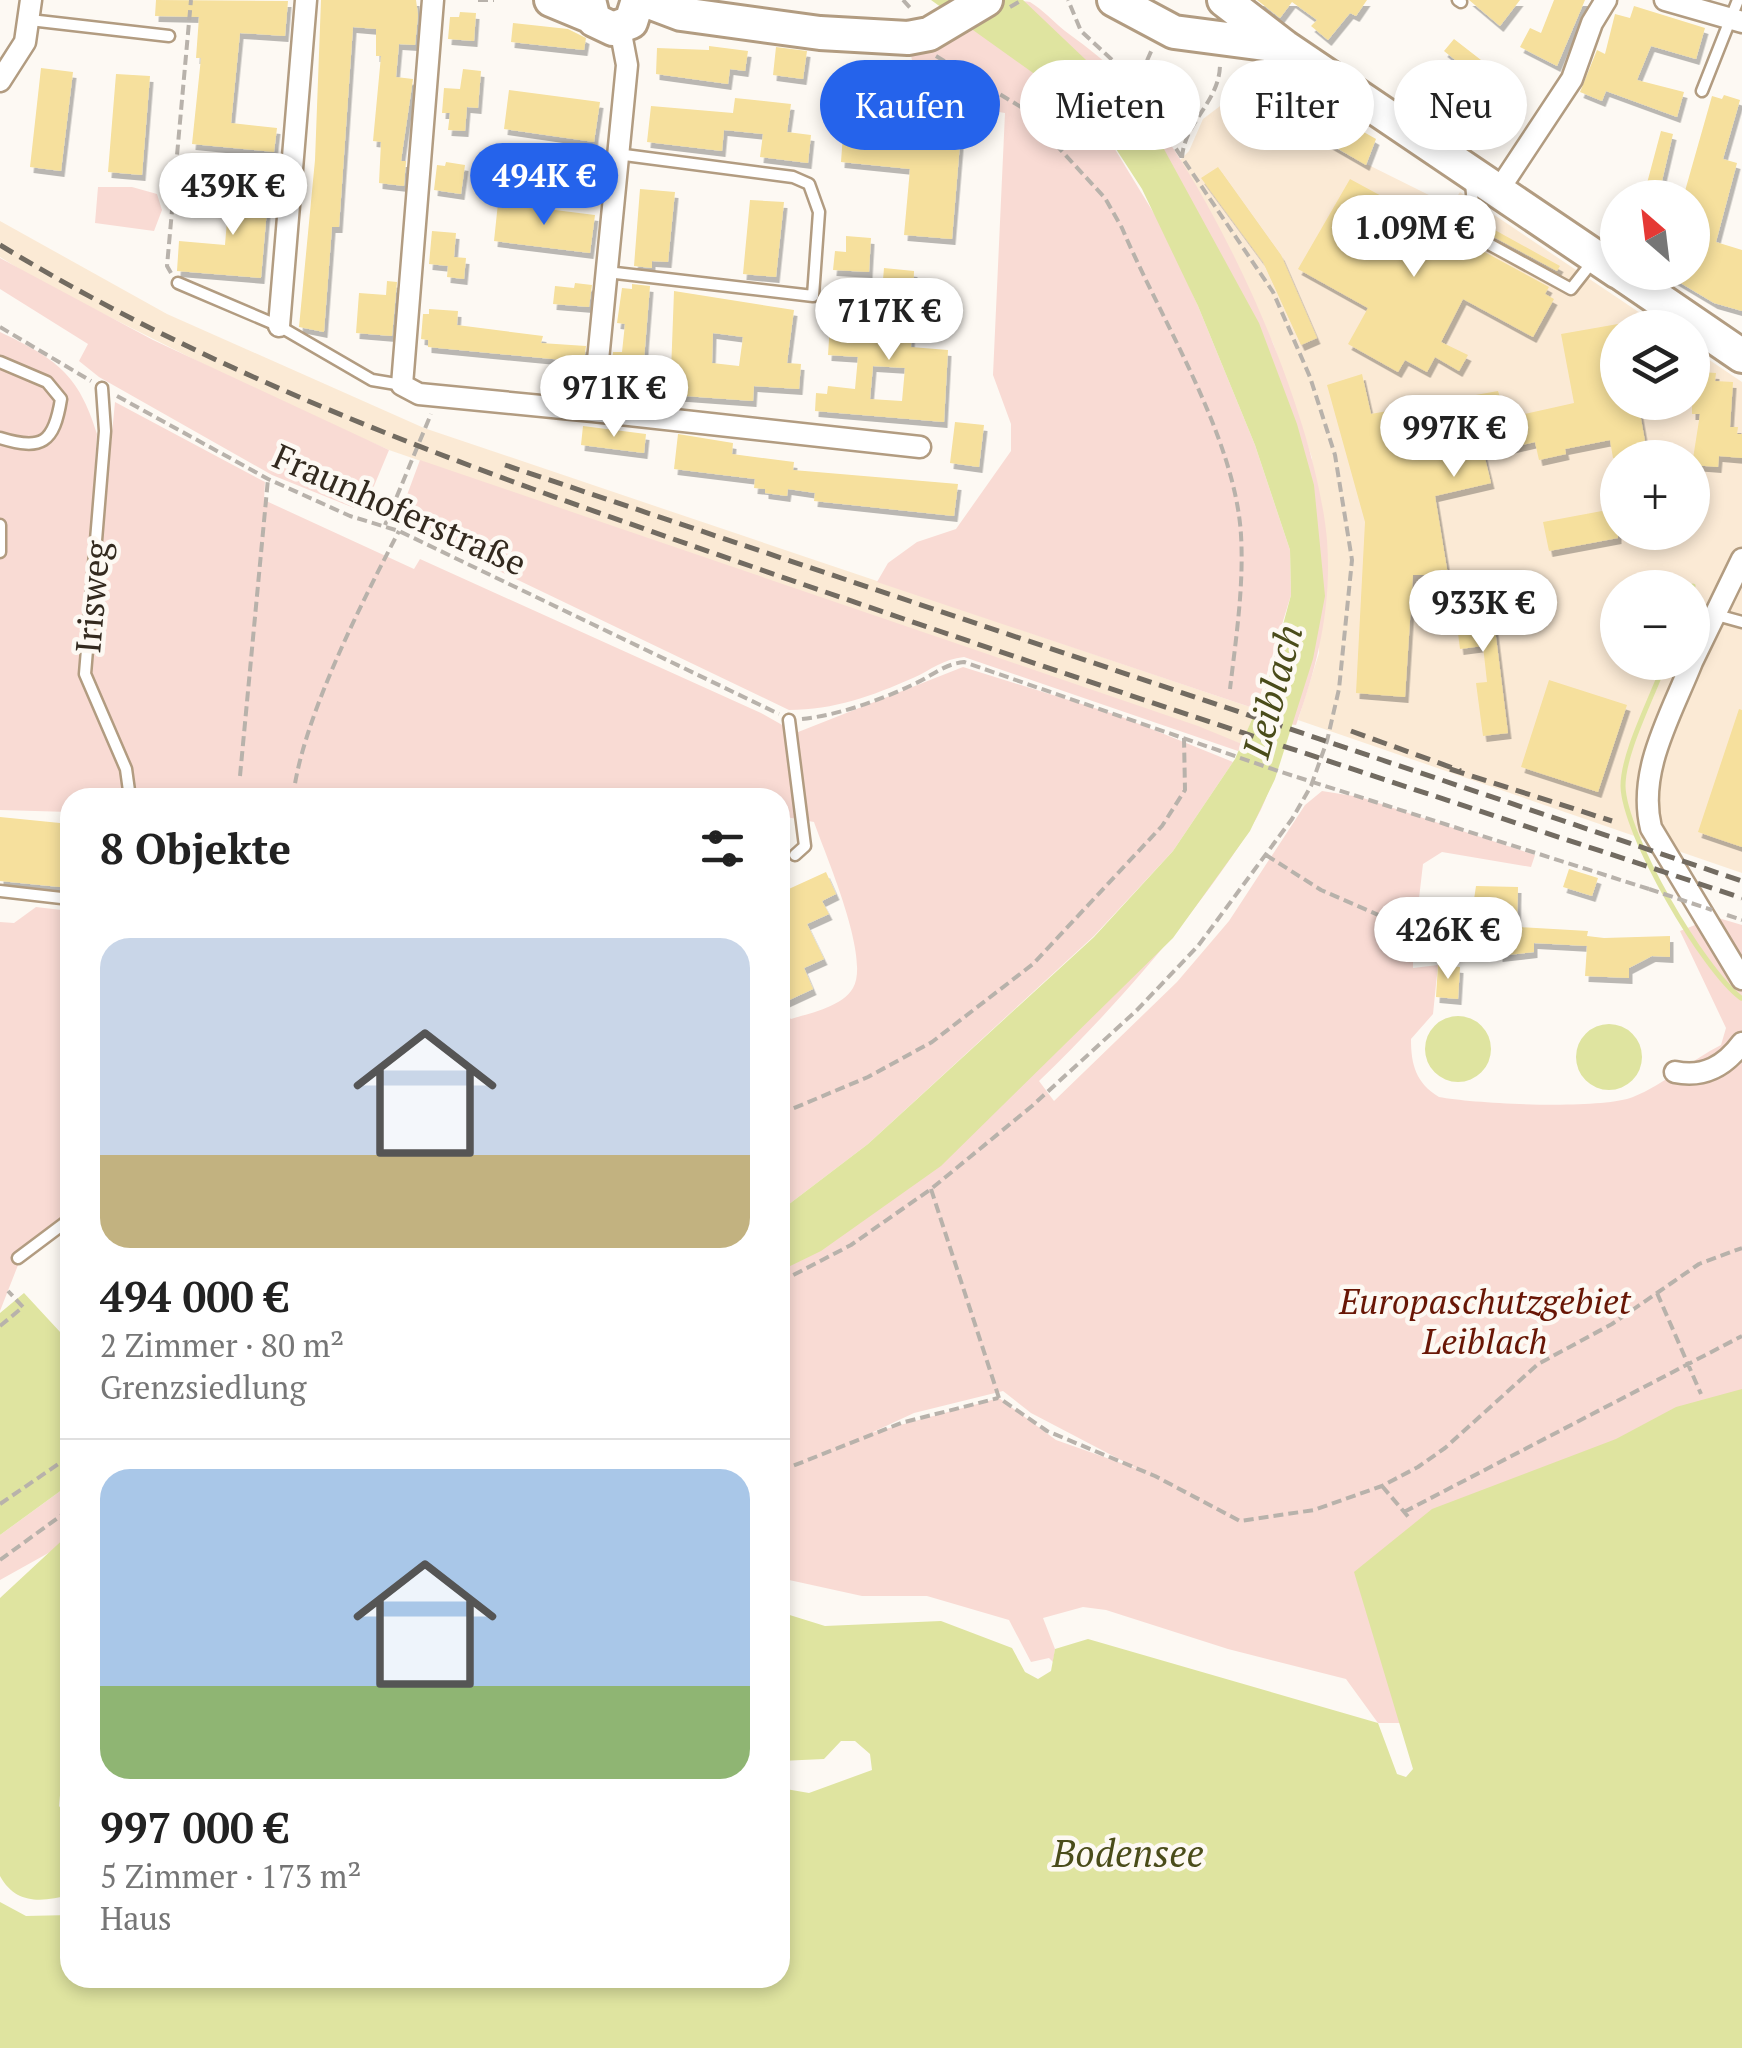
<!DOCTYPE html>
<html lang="de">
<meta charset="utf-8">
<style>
body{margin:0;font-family:"PT Serif",serif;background:#f2f2f2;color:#222;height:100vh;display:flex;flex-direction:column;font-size:38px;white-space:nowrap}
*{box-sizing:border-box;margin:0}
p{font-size:32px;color:#767676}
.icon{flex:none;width:55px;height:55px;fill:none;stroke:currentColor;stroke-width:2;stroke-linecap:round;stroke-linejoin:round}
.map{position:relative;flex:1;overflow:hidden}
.drawer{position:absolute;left:60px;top:788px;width:730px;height:1200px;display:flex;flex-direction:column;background:#fff;border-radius:30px;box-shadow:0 5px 15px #0003}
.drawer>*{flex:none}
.banner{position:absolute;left:820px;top:60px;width:770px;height:90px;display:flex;gap:20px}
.needle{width:65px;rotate:332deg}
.buttons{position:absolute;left:1600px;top:180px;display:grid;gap:20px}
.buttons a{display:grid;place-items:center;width:110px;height:110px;border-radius:50%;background:#fff;box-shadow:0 5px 15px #0003;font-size:50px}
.price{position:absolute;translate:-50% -85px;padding:0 22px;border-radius:35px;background:#fff;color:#222;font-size:32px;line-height:65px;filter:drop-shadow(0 2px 5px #0008)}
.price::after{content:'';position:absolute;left:50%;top:60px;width:30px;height:22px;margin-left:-15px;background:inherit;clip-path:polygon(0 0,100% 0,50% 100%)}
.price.current{background:#2563eb;color:#fff}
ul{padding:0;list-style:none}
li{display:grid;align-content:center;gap:20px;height:530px;padding:0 40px}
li+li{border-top:2px solid #e0e0e0}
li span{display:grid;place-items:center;height:310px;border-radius:30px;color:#555}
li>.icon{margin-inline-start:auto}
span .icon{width:180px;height:180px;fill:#fffc;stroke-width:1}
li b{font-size:42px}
h2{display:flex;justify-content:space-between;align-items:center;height:120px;padding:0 40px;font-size:42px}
.tag{padding:0 35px;border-radius:45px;background:#fff;box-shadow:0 5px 15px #0003;font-size:35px;line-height:90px}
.tag.current{background:#2563eb;color:#fff}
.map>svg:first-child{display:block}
.built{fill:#fbead5;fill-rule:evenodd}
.green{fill:#f9dbd4;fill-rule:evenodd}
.water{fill:#dfe4a0}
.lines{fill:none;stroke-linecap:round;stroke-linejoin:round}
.stream{stroke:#dfe4a0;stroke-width:5}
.building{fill:#f6e09d;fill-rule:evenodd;filter:url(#shadow)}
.lane-casing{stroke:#b29c81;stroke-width:15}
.street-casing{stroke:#b29c81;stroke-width:25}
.primary-casing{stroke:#b29c81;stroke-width:38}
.path{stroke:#b8b2ab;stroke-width:4;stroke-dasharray:10 5;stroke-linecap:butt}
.lane{stroke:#fff;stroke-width:10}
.street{stroke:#fff;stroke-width:20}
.primary{stroke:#fff;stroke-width:32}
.rail{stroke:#726b61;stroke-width:5;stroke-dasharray:15 8;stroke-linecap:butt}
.path-bridge{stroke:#b8b2ab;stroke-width:4;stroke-dasharray:10 5;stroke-linecap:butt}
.labels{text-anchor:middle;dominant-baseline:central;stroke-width:9;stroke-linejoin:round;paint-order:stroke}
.street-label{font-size:35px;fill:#332a1f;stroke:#fdf9f3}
.park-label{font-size:35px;font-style:italic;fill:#681605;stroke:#fdf9f3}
.water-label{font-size:38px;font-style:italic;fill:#4a4c1a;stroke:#fdf9f3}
</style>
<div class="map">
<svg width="1742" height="2048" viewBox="0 0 1742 2048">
<defs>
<filter id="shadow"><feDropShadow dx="3.5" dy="6" stdDeviation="0" flood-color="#0004"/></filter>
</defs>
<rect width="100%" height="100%" fill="#fdf9f3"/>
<!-- built -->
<path class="built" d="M1232,97l219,109 9,-14 201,135 -43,1v74h74l1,-53 49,33v491l-444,-153 21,-67 -7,-195 -39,-115 -94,-182 10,-10 14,-32zM1618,458h74v74h-74zM1618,588h74v74h-74z
M0,221l167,93 257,114 832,281 -14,35 -853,-294 -120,-53 -227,-114 -42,-26z"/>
<!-- green -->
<path class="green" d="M970,0c16,0 46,0 60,2 12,7 24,20 35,29 16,12 33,24 47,38 94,97 203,336 215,471 5,66 -9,124 -31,185l-8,-1c-10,30 -16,68 -32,95 -55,91 -141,189 -217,262l15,20 123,-119 52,-61 76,-116 17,-14 38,6 175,58 -4,12 -89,-15 -19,12 -7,60 -26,-3 23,14v33l25,-3 -5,49 -22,25c0,26 5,44 28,58 37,7 161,13 194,0 32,-13 58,-37 88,-52l5,-17 -46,-97 35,-14 27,8v496l-342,302h-22l-32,-44 -118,-30 -122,-39 -23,-3 -40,11 12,31 -2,13 -4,-4 -18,4 -22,-42 -82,-24h-65l-82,-18v-343l305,-256 183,-255 34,-180 -155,-381zM1003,1391l28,22 107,56 -82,-29 -57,-42 -128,35 43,-20z
M964,21l132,97 68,112 34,76 57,139 35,105 1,45 -35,114 -379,-127 11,-19 29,-21 39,-13 55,-78v-27l-18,-49 12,-262 -86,-14 -10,-55z
M98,187h34l25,7 5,16 -8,21 -59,-8z
M0,258l153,82 236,110 -20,48 -15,10 -82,-33 -173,-98 -20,-16 9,-17 -88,-55z
M0,332c55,26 79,42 97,102l-16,240 42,95 3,28 -56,1v14l-70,-2z
M115,402l150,80 -1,18 150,69 6,-10 341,154 23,13 4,10 175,-69 154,48 116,47 -60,89 -79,85 -226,208 -88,67v-201l11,9c19,-6 51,-12 62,-31 18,-30 -28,-134 -39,-166l-28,-5 -6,22v-41l-647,-1 -44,-123z
M420,460l778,266 44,18 -4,7 -274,-94c-21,2 -33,13 -51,21 -41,18 -79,32 -124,32l-392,-188z
M36,907l34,4v303l-50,46 -20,51v-389l14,1z
M70,1484v49l-18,18 -52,29v-45z"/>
<!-- water -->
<path class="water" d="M931,0h92l124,118 112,205 38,101 17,61 11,111 -12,63 -38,120 -25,52 -77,107 -232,228 -120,85 -41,20v-60l88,-67 226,-207 79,-86 62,-92 32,-75 24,-89 -1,-45 -35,-105 -57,-139 -56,-117 -46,-71z
M1425 1049a33 33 0 1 1 66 0a33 33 0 1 1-66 0Z
M1576 1057a33 33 0 1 1 66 0a33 33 0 1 1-66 0Z
M24,1293l37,40 9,-8v159l-70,51v-222z
M1742,1389v659h-1742v-146l26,14 44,-1v63h710v-190l29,5 63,-23 -2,-16 -15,-13h-14l-17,18 -44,2v-149l45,14 116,-5 71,27 13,24 13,7 13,-8 4,-22 33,-10 290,84 19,51 9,3 7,-8 -59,-197 78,-63 184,-70 60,-32z
M70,1533v234l-9,17 -2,22 11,15v74c-28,7 -54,10 -70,-19v-278z"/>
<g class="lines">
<!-- stream -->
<path class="stream" d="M1692,588l1,-2
M1665,662c-12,34 -42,90 -42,124 1,48 80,184 118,212"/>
</g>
<!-- building -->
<path class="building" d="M156,0l132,1 -3,35 -45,-3 -9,90 46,5 -3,24 -82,-8 9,-86h-5l3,-41 -44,-1z
M321,0h95l2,15 -3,30 -16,-1 -3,33 17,2 -12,82h5l-2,25 -25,-3 2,-41 -8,-1 8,-85h-5v-27l-23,-2 -14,200h-7l-8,105 -25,-5 16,-167z
M1257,0h110l-11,16 -6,-3 -22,27 -17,-14 6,-6 -25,-18 -12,16z
M1469,0h51l-20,26z
M1554,0h31l-28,66 -37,-19 10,-19 11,5z
M1634,6l71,22 -9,31 -45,-13 -14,34 47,12 -7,25 -71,-26 -4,10 -22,-9 17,-42 8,4 10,-40 15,4z
M460,12l16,1 -2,28 -26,-2 2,-22h9z
M513,23l55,6 18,9 -2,12 -73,-8z
M1454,39l27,21 -8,9 15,12 -23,29 -26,-20 20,-27 -15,-12z
M709,46l39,5 -3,20 -15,-2 -2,15 -72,-10 1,-26 52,2z
M776,47l31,4 -4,28 -30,-4z
M1264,64l27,17 -20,28 -26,-18z
M41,68l32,4 -12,99 -31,-4z
M463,69l18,2 -3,37 -11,-1 -2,24 -17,-1 2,-17h-8l2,-25 16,1z
M116,74l34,2 -8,99 -34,-3z
M847,79l57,5 -4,31 62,5 -10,119 -48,-4 6,-66 -69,-7z
M509,90l91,12 -6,40 -90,-13z
M1724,95l16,5 -17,59 14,4 -21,79 26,8v61l-28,-8 -52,-31h30v-74h-9l29,-102 10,3z
M735,98l56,6 -4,28 24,3 -3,28 -48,-6 3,-23 -39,-4 -2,21 -75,-9 4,-36 82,7z
M1334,115l42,24 -10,26 -45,-26z
M1661,131l12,3 -15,64h-15z
M446,162l19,3 -4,29 -27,-4 3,-25 8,1z
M1218,167l63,88 36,83 -16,7 -38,-83 -62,-84z
M1350,179l199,108 -4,7 9,5 -21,38 -70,-38 -22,43 27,13 -9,16 -24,-14 -8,15 -22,-12 -7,12 -50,-28 20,-36 -70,-39z
M230,184l39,3 -8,91 -84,-7 2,-30 46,4z
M640,189l35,3 -7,70 -16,-1v7l-18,-2z
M750,200l34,2 -8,75 -33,-3z
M498,203l97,12 -5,38 -96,-12z
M1493,229l67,37 -3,5 -67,-36z
M432,231l24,2 -2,24 12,1 -2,21 -17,-2 1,-11 -19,-2z
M846,236l25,2 -2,34 -36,-2 2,-19 11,1z
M884,268l30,3 -3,76 37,3 -4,72 -129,-11 1,-18 11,1 1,-8 27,3 3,-32 -30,-2 2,-31 49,3zM873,366l32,2 -3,33 -32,-2z
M387,281l10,1 -5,54 -36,-3 3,-40 27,2z
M575,283l17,2 -3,22 -36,-3 2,-18 19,2z
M632,284l18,2 -7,86h28l3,-81 120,19 -7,53 14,1 -2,25 -45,-3 -1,15 -82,-6v-7l-54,-6v-5h-6l2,-25h9l3,-28 -8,-1 5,-35 10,1zM713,333l30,4 -4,29 -27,-3z
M429,309l29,2 -1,14 86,11 -2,7 45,3 -2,16 -156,-15v-7l-7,-1 2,-25h6z
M1618,324v78h20l10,56h-35l-3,-18 -45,9 1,5 -27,6 -4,-18 -51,12 7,29 -56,13 13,79h-35l-8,122 -49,-4 9,-171 -38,-137 35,-11 9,40 71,-13 -10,19 38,-24 28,-5 9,27 67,-15 -13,-69z
M1701,372l15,1 -1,8 18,1 -3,45h8l-1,7h5v24l-23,-2 -1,11 -26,-2 8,-51h-8v-33h9z
M955,422l29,3 -5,42 -29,-4z
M583,426l63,8 -2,19 -63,-8z
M678,434l55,9 -1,11 62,8 -1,8 165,14 -4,32 -140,-15 1,-8 -27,-4 -1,7 -22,-3v-4l-11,-1 1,-9 -81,-10z
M1618,508v30l-69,13 -6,-29z
M1490,589l18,144 -25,3 -7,-53 11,-1 -4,-36 -23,3 -7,-55z
M1549,680l78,25 -29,87 -77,-25z
M1739,709l3,1v137l-44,-15z
M0,817l70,7v64l-70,-7z
M1569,869l29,9 -6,18 -29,-9z
M826,872l10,22 -14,7 7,13 -22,10 17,35 -20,9 9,21 -28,13 -5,-11v-98z
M1476,886l42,1 -1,40 71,4 -1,5 17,2 66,-2v21l-18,-1 -23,12v10l-44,-2 2,-30 -53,-3v9l-35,4v-5h-8l1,-7 -17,-1 1,-17h-6z
M1438,965l22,2 -2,32 -22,-2z"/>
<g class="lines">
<defs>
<path id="lane" d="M1458,0l3,2
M30,20l139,16
M1702,91l36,-91
M1471,183l5,54 95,52 22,-28
M607,272l206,24 6,-84 -10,-28 -16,-7 -176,-23
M178,283l101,43 93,54 30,5
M0,362l47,20 14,17c-7,44 -19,52 -61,39
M102,388l3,43 -20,243 41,95 4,29
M0,525v27
M1713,614l29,8
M789,720l16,126 -10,9
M0,891l70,8
M18,1258l52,-39"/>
<path id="street" d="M433,0l-31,385 17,9 174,17 34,-346 -7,-37
M1665,0l77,22
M0,81l25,-39 6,-42
M1498,191l74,-112 20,-56 14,-23
M279,326l27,-326
M593,411l327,36
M1692,662c-21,53 -55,109 -41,166l91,151
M1692,662l50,-103
M1675,1072c29,6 50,-6 67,-29"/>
<path id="primary" d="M551,0l41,17
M589,0l5,20 19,9 18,-7 7,-22
M644,0l37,14 139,19 88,5 21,-4 57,-34
M1114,0l60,32 107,14
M1224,0l61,47 333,225
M1619,272l123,84"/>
</defs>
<!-- lane casing -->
<use href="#lane" class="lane-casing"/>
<!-- street casing -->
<use href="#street" class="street-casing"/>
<!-- primary casing -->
<use href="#primary" class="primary-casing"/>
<!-- path -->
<path class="path" d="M478,0h16
M903,0l10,11
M1010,7l12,-7
M936,56l85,51 84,91 17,30c39,92 113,208 119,307 3,51 -5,103 -11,154
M1135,88l18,-41
M1182,158c2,-36 38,-56 38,-94
M171,273l-4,-7 24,-266
M0,327l91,54
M117,396l151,83 82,37 49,15 380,183
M385,525l46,-111
M802,719c37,-4 79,-19 112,-35 18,-8 30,-20 50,-22l314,109 371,118
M240,776l28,-297
M293,798c8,-77 70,-198 106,-267
M1266,855l55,35 94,41
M1727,915l15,5
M780,1114l88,-37 64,-35 101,-78 129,-138 23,-36 -1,-52
M931,1189l68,209 48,33 108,45 85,45 74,-11 68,-24 36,-19 27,-19 93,-84 74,-40 87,-60 43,-16
M780,1282l71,-37 80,-56 101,-83 104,-95 62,-65 94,-127 19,-33 16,-45 12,-52 13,-129 -17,-105 -25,-78 -37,-85 -151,-223 -41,-38 -13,-31
M1657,1293l44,101
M0,1326l23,-19 -15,-16
M780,1471l121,-48 97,-25
M1382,1486l29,34
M0,1504l70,-48
M1404,1512l338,-176
M0,1560l70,-51"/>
<!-- lane -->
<use href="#lane" class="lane"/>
<!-- street -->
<use href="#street" class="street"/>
<!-- primary -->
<use href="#primary" class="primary"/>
<!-- rail -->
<path class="rail" d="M0,245c237,144 496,232 756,323 327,114 657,220 986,330
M505,465l1237,416
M1351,731l110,40
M1450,769l162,52"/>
<!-- path-bridge -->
<path class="path-bridge" d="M1649,889l63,21"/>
</g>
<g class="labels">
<!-- street labels -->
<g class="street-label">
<text transform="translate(400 509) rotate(24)">Fraunhoferstraße</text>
<text transform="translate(92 597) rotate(-85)">Irisweg</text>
</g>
<!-- park labels -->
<g class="park-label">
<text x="1485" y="1301">Europaschutzgebiet<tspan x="1485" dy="40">Leiblach</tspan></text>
</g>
<!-- water labels -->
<g class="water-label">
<text transform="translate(1272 691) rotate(-75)">Leiblach</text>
<text x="1128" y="1853">Bodensee</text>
</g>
</g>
</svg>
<div class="buttons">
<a><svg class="needle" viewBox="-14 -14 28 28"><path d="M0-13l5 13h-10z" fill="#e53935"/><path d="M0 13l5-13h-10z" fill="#767676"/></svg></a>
<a><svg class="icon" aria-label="layers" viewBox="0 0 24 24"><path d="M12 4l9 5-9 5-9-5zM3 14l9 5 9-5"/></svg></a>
<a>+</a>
<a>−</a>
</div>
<b class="price current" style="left:544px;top:228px">494K €</b>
<b class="price" style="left:233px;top:238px">439K €</b>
<b class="price" style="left:1414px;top:280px">1.09M €</b>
<b class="price" style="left:889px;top:363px">717K €</b>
<b class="price" style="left:614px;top:440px">971K €</b>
<b class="price" style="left:1454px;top:480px">997K €</b>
<b class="price" style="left:1483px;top:655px">933K €</b>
<b class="price" style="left:1448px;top:982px">426K €</b>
<div class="banner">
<a class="tag current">Kaufen</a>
<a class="tag">Mieten</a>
<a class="tag">Filter</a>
<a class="tag">Neu</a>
</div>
<section class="drawer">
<h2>8 Objekte<svg class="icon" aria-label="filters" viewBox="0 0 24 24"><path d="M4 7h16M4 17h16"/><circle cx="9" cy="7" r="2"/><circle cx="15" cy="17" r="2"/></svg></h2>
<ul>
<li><span style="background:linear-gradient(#c9d6e8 70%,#c2b280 0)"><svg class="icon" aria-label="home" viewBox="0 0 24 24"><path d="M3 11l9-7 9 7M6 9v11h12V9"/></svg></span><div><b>494 000 €</b><p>2 Zimmer · 80 m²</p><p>Grenzsiedlung</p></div></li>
<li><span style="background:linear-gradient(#a9c7e8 70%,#8fb573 0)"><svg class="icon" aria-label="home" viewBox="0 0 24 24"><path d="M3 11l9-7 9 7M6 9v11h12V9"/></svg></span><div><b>997 000 €</b><p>5 Zimmer · 173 m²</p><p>Haus</p></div></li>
</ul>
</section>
</div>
